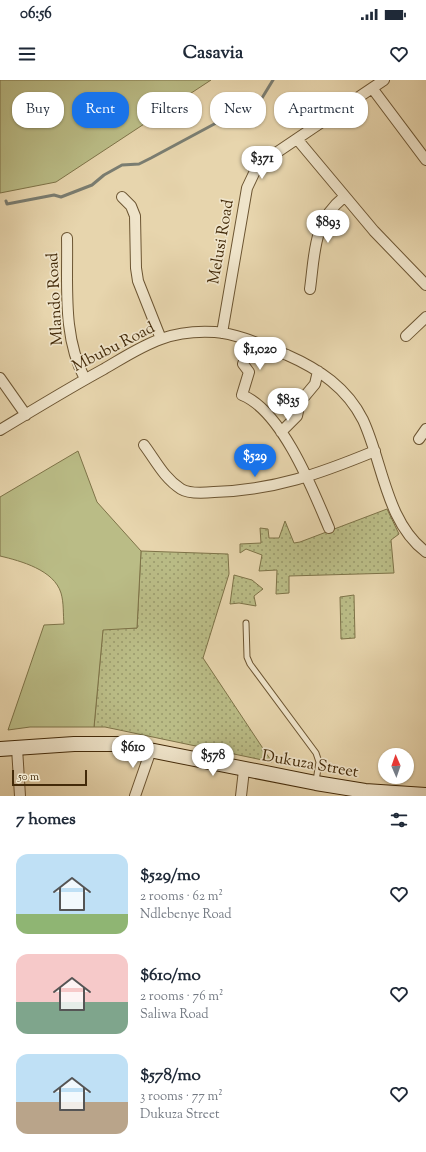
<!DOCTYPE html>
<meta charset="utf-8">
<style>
body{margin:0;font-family:"Sorts Mill Goudy",serif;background:#f6f6f7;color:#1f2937;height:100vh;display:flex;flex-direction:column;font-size:15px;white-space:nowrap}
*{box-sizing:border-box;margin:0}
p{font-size:13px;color:#747a83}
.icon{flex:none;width:22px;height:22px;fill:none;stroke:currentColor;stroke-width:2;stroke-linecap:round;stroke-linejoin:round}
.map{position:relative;height:716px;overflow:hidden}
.side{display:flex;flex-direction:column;background:#fff;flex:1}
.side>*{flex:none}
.guide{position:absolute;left:12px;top:12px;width:402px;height:36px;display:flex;gap:8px}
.needle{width:26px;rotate:358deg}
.fabs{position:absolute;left:378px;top:668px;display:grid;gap:8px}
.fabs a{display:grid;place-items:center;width:36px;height:36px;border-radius:50%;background:#fff;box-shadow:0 1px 3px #0004;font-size:20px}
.scale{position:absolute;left:12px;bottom:10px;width:75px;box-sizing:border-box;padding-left:4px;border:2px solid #432a09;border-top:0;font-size:11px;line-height:14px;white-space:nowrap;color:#432a09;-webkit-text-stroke:3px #efe4ca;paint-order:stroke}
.price{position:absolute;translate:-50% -34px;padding:0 9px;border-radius:14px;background:#fff;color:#222;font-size:13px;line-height:26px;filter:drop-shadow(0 1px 2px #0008)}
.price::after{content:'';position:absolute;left:50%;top:24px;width:12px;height:9px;margin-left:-6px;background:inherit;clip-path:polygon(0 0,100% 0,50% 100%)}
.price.on{background:#1a73e8;color:#fff}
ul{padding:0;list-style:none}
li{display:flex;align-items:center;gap:12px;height:100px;padding:0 16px}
li span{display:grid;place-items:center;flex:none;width:112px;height:80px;border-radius:12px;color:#555}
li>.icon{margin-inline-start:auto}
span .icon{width:48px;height:48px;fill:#fffc;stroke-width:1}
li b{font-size:17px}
h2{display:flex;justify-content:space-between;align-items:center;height:48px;padding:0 16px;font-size:17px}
.chip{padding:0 14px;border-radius:16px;background:#fff;box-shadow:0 1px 3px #0004;font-size:14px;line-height:36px}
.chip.on{background:#1a73e8;color:#fff}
.status{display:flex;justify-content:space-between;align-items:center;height:28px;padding:0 20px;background:#fff;direction:ltr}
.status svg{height:11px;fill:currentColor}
header{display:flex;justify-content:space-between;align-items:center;height:52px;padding:0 16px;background:#fff;font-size:18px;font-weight:700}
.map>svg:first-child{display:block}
.grass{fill:url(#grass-dots);stroke:#7e7348}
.green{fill:#babc86;stroke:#7e7348}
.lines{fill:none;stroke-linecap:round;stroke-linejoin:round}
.stream{stroke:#7a7d71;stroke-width:3}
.service-casing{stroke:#6c5532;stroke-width:7}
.minor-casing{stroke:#6c5532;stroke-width:12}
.secondary-casing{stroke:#432a09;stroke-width:16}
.service{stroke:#efe4ca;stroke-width:5}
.minor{stroke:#efe4ca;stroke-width:10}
.secondary{stroke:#efe4ca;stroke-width:14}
.labels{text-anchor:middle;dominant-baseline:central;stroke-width:3.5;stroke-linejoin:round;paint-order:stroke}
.street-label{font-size:16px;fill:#432a09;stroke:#efe4ca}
</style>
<div class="status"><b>06:56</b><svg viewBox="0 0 49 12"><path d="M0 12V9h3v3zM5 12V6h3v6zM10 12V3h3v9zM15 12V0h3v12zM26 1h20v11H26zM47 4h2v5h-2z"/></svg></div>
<header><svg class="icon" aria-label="menu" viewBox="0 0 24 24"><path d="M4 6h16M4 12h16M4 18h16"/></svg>Casavia<svg class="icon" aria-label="heart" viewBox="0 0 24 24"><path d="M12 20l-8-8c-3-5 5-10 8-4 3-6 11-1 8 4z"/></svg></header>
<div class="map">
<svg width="426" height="716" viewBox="0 0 426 716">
<defs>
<pattern id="grass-dots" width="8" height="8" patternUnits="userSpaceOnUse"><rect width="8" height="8" fill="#babc86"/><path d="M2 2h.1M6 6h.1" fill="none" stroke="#99996c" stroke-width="1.8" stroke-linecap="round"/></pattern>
</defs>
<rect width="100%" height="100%" fill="#e7d5ad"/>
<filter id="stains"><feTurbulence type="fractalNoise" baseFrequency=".005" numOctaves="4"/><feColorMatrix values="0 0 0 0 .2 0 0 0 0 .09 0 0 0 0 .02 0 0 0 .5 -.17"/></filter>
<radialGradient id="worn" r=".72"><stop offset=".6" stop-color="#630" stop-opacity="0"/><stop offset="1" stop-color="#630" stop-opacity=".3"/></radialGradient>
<!-- grass -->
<path class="grass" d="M387,429l12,25 -8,6 3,33 -105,3v17l-13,1 1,-24 -18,1 3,-16 -16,-6 -6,4v-9l21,-1 -1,-15 8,1 1,9h10l6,-17 9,22 6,-1z
M141,471l87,3 1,20 -26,84 69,104 -167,-35h-11l9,-98 34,-1z
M234,495l18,5 11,9 -9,7 2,10 -17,-3 -9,1z
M354,515l1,43 -14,1 -1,-42z"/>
<!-- green -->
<path class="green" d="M0,0h211l-155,102 -56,11z
M78,371l19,51 44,49 -4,77 -34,2 -9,97h-64l-22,3 36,-105 20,-1c-1,-9 0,-21 -3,-31 -7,-23 -40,-32 -61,-37v-59z"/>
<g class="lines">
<!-- stream -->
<path class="stream" d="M6,121l1,3 47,-9 7,2 31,-12 12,-10 18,-10 17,-1 12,-6 67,-36 28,-12 3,-6 13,-6 11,-18"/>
<defs>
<path id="service" d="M246,543l1,34 3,7 66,89 3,9 -3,19"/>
<path id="minor" d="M372,8l54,72
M297,59l77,92 52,54
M122,117l9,9 4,10 1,52 2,13 23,58
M67,158c1,48 -5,98 18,141
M310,209c5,-37 3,-67 34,-92
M222,253l25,-145 9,-19 14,-12 114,-77
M406,256l20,-19
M252,262l-9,22 6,8 -7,23c40,16 71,95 87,133
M0,298l26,37
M0,350c35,-21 69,-42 104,-61 19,-11 37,-23 57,-30 16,-6 37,-8 54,-7 24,2 49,14 72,23 32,14 60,33 76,65 20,43 23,102 63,132
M281,352l16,-16 3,-14 15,-18 3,-13
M419,359l7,-10
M144,365c12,16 20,33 37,44 8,5 23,4 33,3 61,-2 105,-18 161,-41
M17,668l3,48
M135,716l16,-46
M241,716l3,-26"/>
<path id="secondary" d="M0,669l74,-5h45l197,39 49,8 61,4"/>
</defs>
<!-- service casing -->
<use href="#service" class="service-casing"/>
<!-- minor casing -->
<use href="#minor" class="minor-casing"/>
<!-- secondary casing -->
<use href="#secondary" class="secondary-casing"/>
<!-- service -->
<use href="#service" class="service"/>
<!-- minor -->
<use href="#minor" class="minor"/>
<!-- secondary -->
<use href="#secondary" class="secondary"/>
</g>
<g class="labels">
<!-- street labels -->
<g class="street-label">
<text transform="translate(222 162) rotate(-80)">Melusi Road</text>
<text transform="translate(56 219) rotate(-93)">Mlando Road</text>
<text transform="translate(114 268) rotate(-27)">Mbubu Road</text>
<text transform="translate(310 685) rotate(10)">Dukuza Street</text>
</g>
</g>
<rect width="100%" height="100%" filter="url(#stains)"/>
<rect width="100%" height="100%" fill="url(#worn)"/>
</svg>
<div class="fabs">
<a><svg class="needle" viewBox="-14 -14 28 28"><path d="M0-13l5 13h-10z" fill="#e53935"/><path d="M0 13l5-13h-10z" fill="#747a83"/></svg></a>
</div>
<div class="scale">50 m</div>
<b class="price" style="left:262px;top:100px">$371</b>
<b class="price" style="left:328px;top:164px">$893</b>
<b class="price" style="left:260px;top:291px">$1,020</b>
<b class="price" style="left:288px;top:342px">$835</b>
<b class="price on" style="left:255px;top:398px">$529</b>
<b class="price" style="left:133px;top:689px">$610</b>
<b class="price" style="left:213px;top:697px">$578</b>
<div class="guide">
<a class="chip">Buy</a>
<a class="chip on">Rent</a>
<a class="chip">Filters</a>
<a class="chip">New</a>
<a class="chip">Apartment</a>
</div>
</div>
<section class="side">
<h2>7 homes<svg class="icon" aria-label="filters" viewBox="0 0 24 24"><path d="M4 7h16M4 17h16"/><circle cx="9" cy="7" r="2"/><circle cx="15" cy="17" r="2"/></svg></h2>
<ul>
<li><span style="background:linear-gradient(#bfe0f5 75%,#8fb573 0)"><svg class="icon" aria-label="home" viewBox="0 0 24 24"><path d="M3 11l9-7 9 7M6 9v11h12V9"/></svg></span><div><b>$529/mo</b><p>2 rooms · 62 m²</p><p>Ndlebenye Road</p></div><svg class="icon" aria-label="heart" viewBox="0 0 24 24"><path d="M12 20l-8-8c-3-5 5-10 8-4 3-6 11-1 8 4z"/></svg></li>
<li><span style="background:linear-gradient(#f6c9c9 60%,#7fa58c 0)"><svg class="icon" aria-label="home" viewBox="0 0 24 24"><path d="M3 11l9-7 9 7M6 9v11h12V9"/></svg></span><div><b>$610/mo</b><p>2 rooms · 76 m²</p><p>Saliwa Road</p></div><svg class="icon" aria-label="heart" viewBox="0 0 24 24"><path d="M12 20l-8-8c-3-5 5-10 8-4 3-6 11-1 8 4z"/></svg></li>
<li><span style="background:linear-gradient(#bfe0f5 60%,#b9a48a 0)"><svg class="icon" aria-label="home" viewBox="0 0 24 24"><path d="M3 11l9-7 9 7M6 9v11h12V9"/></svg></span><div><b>$578/mo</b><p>3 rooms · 77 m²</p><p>Dukuza Street</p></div><svg class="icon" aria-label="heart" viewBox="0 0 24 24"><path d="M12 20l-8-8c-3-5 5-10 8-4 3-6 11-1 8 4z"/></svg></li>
</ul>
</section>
